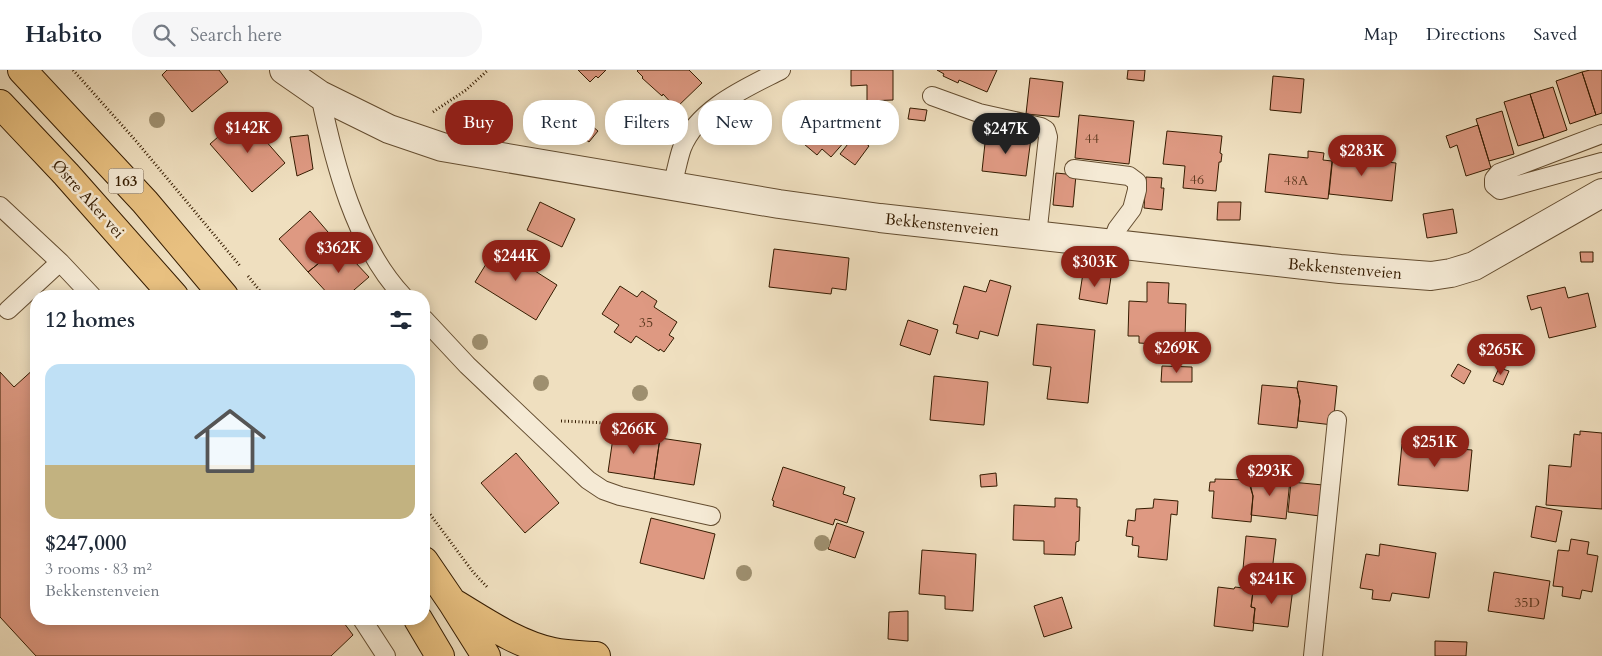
<!DOCTYPE html>
<meta charset="utf-8">
<style>
body{margin:0;font-family:Cardo,serif;background:#f6f6f7;color:#1f2937;height:100vh;display:flex;flex-direction:column;font-size:19px;white-space:nowrap}
*{box-sizing:border-box;margin:0}
p{font-size:16px;color:#747a83}
.icon{flex:none;width:28px;height:28px;fill:none;stroke:currentColor;stroke-width:2;stroke-linecap:round;stroke-linejoin:round}
.map{position:relative;flex:1;overflow:hidden}
.panel{position:absolute;left:30px;top:220px;width:400px;height:335px;display:flex;flex-direction:column;background:#fff;border-radius:20px;box-shadow:0 2px 12px #0003}
.panel>*{flex:none}
.banner{position:absolute;left:445px;top:30px;width:475px;height:45px;display:flex;gap:10px}
.price{position:absolute;translate:-50% -42px;padding:0 11px;border-radius:18px;background:#8f2418;color:#fff;font-size:16px;line-height:32px;filter:drop-shadow(0 1px 2px #0008)}
.price::after{content:'';position:absolute;left:50%;top:30px;width:15px;height:11px;margin-left:-8px;background:inherit;clip-path:polygon(0 0,100% 0,50% 100%)}
.price.selected{background:#222;color:#fff}
ul{padding:0;list-style:none}
li{display:grid;align-content:center;gap:10px;height:265px;padding:0 15px}
li span{display:grid;place-items:center;height:155px;border-radius:15px;color:#555}
li>.icon{margin-inline-start:auto}
span .icon{width:90px;height:90px;fill:#fffc;stroke-width:1}
li b{font-size:21px}
h2{display:flex;justify-content:space-between;align-items:center;height:60px;padding:0 15px;font-size:21px}
.pill{padding:0 18px;border-radius:20px;background:#fff;box-shadow:0 2px 12px #0003;font-size:18px;line-height:45px}
.pill.selected{background:#8f2418;color:#fff}
header{display:flex;align-items:center;gap:30px;box-sizing:border-box;height:70px;padding:0 25px;background:#fff;border-bottom:1px solid #e0e1e3}
header strong{font-size:24px}
nav{display:flex;gap:28px;margin-inline-start:auto;font-size:18px}
.search{width:350px;height:45px;background:#f6f6f7;display:flex;align-items:center;gap:12px;box-sizing:border-box;padding:0 18px;border-radius:20px;color:#747a83;font-size:19px}
.map>svg:first-child{display:block}
.building{fill:#de9982;stroke:#351c01}
.lines{fill:none;stroke-linecap:round;stroke-linejoin:round}
.service-casing{stroke:#644d30;stroke-width:20}
.minor-casing{stroke:#644d30;stroke-width:30}
.trunk-casing{stroke:#351c01;stroke-width:30}
.path{stroke:#351c01;stroke-width:3;stroke-dasharray:1 2.5;stroke-linecap:butt}
.service{stroke:#f5ead5;stroke-width:18}
.minor{stroke:#f5ead5;stroke-width:28}
.trunk{stroke:#e8c080;stroke-width:28}
.tree{fill:#9e8f6f}
.labels{text-anchor:middle;dominant-baseline:central;stroke-width:5;stroke-linejoin:round;paint-order:stroke}
.number-label{font-size:14px;fill:#5f3b21}
.shield{fill:#f5ead5;stroke:#6f5a41;stroke-width:1}
.shield-label{font-size:15px;font-weight:bold;fill:#351c01}
.street-label{font-size:16px;fill:#351c01;stroke:#f5ead5}
</style>
<header>
<strong>Habito</strong>
<div class="search"><svg class="icon" aria-label="search" viewBox="0 0 24 24"><circle cx="10" cy="10" r="6"/><path d="M15 15l6 6"/></svg>Search here</div>
<nav><a>Map</a><a>Directions</a><a>Saved</a></nav>
</header>
<div class="map">
<svg width="1602" height="586" viewBox="0 0 1602 586">
<rect width="100%" height="100%" fill="#efdfbf"/>
<filter id="stains"><feTurbulence type="fractalNoise" baseFrequency=".004" numOctaves="4"/><feColorMatrix values="0 0 0 0 .2 0 0 0 0 .09 0 0 0 0 .02 0 0 0 .5 -.17"/></filter>
<radialGradient id="worn" r=".72"><stop offset=".6" stop-color="#630" stop-opacity="0"/><stop offset="1" stop-color="#630" stop-opacity=".3"/></radialGradient>
<!-- building -->
<path class="building" d="M167,0h52l9,12 -36,30 -30,-37z
M578,0h28l-8,8 -2,-2 -6,6z
M638,0h51l13,13 -26,25 -13,-14 -1,2 -20,-18 1,-1 -6,-6z
M851,0h42v30l-26,1v-16l-16,1z
M937,0h60l-10,22 -28,-12 -1,3 -15,-7 1,-2z
M1128,0h17l-1,11 -17,-2z
M1590,0h12v43l-6,2 -14,-43z
M1582,2l14,43 -26,9 -14,-43z
M1273,6l31,3 -3,34 -31,-3z
M1030,8l33,4 -4,35 -33,-3z
M1553,17l14,43 -23,8 -14,-44z
M1530,24l14,44 -26,8 -14,-44z
M823,34l13,12 3,-4 10,9 -3,4 7,7 -22,25 -9,-8 -5,6 -13,-11 5,-6 -10,-9z
M910,38l17,2 -2,11 -17,-2z
M1502,41l12,43 -25,7 -13,-42z
M243,45l42,48 -33,29 -42,-48z
M1079,45l55,6 -5,43 -54,-6z
M581,47l17,14 -9,11 -18,-14z
M1478,55l13,43 -25,8 -9,-31 -7,3 -4,-12z
M1167,61l55,5 -2,17 2,1 -1,8h-2l-3,29 -33,-3 2,-22 -22,-2z
M986,64l45,4 -5,38 -44,-5z
M308,65l5,34 -16,7 -7,-39z
M855,65l14,11 -14,19 -15,-11z
M1343,80l16,2 -1,7 38,4 -4,38 -63,-7 4,-38 9,1z
M1308,81l16,2 -1,7 9,1 -4,38 -63,-7 4,-38 39,4z
M1056,103l20,2 -3,32 -20,-2z
M1146,107l16,1 -1,10h3l-2,22 -18,-2z
M540,132l35,17 -13,28 -35,-17z
M1218,132h23l-1,18h-23z
M1453,139l4,24 -30,5 -4,-24z
M310,141l30,35 -32,26 -29,-33z
M499,173l27,17 -2,4 33,21 -21,35 -61,-38z
M340,176l29,31 -22,19h-17l-22,-24z
M774,179l75,9 -3,32 -14,-2 -1,6 -62,-7z
M1580,182h13v10h-12z
M1083,203l28,4 -4,27 -28,-5z
M990,210l21,6 -13,50 -18,-5 -2,8 -22,-6 2,-8 -5,-1 11,-38 22,6z
M1147,212l22,1 -1,20 18,1 -1,35 -29,-1v6l-17,-1v-7h-11l1,-35 18,1z
M620,216l17,11 5,-6 15,10 -3,6 23,15 -8,13 5,3 -10,14 -4,-3 -1,2 -23,-15 -5,7 -17,-11 5,-7 -17,-11z
M1565,217l3,11 20,-5 8,34 -47,11 -8,-31 -10,3 -4,-14z
M908,250l30,10 -8,25 -30,-10z
M1037,254l58,6 -7,73 -41,-4 4,-32 -18,-2z
M1458,294l13,7 -7,13 -13,-8z
M1162,296l30,1v15h-31z
M36,297v252h305l12,16 -22,21h-295l-36,-39v-245l14,15z
M1499,298l10,3 -6,14 -10,-4z
M934,306l54,6 -4,43 -54,-5z
M1298,311l39,5 -4,39 -35,-4 2,-20 -3,-13z
M1262,315l35,3 3,13 -3,27 -39,-4z
M614,361l46,7 -6,41 -46,-7z
M1580,361l22,2v76l-56,-4 3,-40 22,2 3,-33 6,1z
M660,368l41,6 -7,41 -40,-6z
M1402,374l70,6 -4,41 -70,-6z
M516,383l43,50 -34,30 -44,-50z
M783,397l62,20 -2,7 12,4 -8,25 -12,-4 -2,6 -60,-19 1,-5 -2,-1z
M996,403l1,13 -16,1 -1,-12z
M1257,405l33,5 -4,39 -35,-4 2,-19 -3,-13 1,-7h6z
M1215,409l33,1 5,16 -2,26 -39,-4 2,-27h-5l1,-9h5z
M1291,412l32,3 -3,31 -32,-4z
M1055,428l22,1v8h3l-1,34 -3,1 -1,13 -31,-1v-13l-31,-1 1,-35 41,2z
M1154,429l24,2 -1,14 -6,-1 -4,46 -29,-3 1,-11 -7,-1 1,-8 -7,-1 2,-16 7,1 1,-12 17,-1z
M1536,436l26,5 -6,31 -25,-5z
M651,448l64,16 -11,45 -64,-16z
M837,453l27,9 -9,26 -27,-9z
M1246,466l30,3 -4,32 -29,-2z
M1571,469l18,3 -2,12 11,2 -6,36 -10,-2 -2,9 -18,-3 1,-9 -10,-1 5,-36 11,1z
M1380,474l56,9 -7,45 -37,-5 -2,8 -18,-2 1,-9 -13,-2 6,-34 13,2z
M922,480l54,4 -3,57 -28,-2v-13l-26,-2z
M1494,502l56,9 -6,38 -56,-8z
M1260,513l33,5 -5,39 -35,-4 2,-15 -4,-1 3,-23h5z
M1218,517l16,2 1,-2 16,2v2h2l-2,16 4,1 -2,23 -39,-5z
M1062,527l10,31 -28,9 -10,-31z
M908,541v30l-20,-2 1,-27z
M1435,571l32,1 -1,14h-31z"/>
<g class="lines">
<defs>
<path id="service" d="M320,25c14,67 35,150 83,201
M932,26l47,17 62,14 5,3 2,7 -11,99
M1602,64l-103,39 -5,6v6l6,5 102,-28
M1074,99l55,7 8,6v8l-5,19 -15,20 -6,15
M672,115c4,-12 6,-26 10,-37 16,-40 64,-60 99,-78
M0,136l60,56 32,34
M8,240l52,-48
M424,249l43,46 121,115 15,10 17,6 91,20
M362,549l24,37
M1313,586l24,-236"/>
<path id="minor" d="M284,0l36,25 69,34 53,18 337,57 101,14 460,51 91,7 20,-3 23,-7 128,-73"/>
<path id="trunk" d="M22,0l123,132 79,94
M0,34l66,70 108,122
M424,491l28,41 34,54
M452,532c32,19 64,42 101,50 14,3 29,3 43,4
M418,549l22,37"/>
</defs>
<!-- service casing -->
<use href="#service" class="service-casing"/>
<!-- minor casing -->
<use href="#minor" class="minor-casing"/>
<!-- trunk casing -->
<use href="#trunk" class="trunk-casing"/>
<!-- path -->
<path class="path" d="M73,0l63,71 105,126
M433,42l33,-22 22,-20
M248,206l16,20
M561,351l47,2 29,3
M424,436l49,66 15,16"/>
<!-- service -->
<use href="#service" class="service"/>
<!-- minor -->
<use href="#minor" class="minor"/>
<!-- trunk -->
<use href="#trunk" class="trunk"/>
</g>
<!-- trees -->
<g class="tree">
<circle cx="157" cy="50" r="8"/>
<circle cx="480" cy="272" r="8"/>
<circle cx="541" cy="313" r="8"/>
<circle cx="640" cy="323" r="8"/>
<circle cx="822" cy="473" r="8"/>
<circle cx="744" cy="503" r="8"/>
</g>
<g class="labels">
<!-- number labels -->
<g class="number-label">
<text x="1092" y="68">44</text>
<text x="1197" y="109">46</text>
<text x="1296" y="110">48A</text>
<text x="646" y="252">35</text>
<text x="1527" y="532">35D</text>
</g>
<!-- shield labels -->
<rect class="shield" x="108.5" y="98.5" width="35" height="25" rx="4"/>
<g class="shield-label">
<text x="126" y="111">163</text>
</g>
<!-- street labels -->
<g class="street-label">
<text transform="translate(88 129) rotate(48)">Østre Aker vei</text>
<text transform="translate(942 155) rotate(6)">Bekkenstenveien</text>
<text transform="translate(1345 199) rotate(5)">Bekkenstenveien</text>
</g>
</g>
<rect width="100%" height="100%" filter="url(#stains)"/>
<rect width="100%" height="100%" fill="url(#worn)"/>
</svg>
<b class="price" style="left:248px;top:84px">$142K</b>
<b class="price selected" style="left:1006px;top:85px">$247K</b>
<b class="price" style="left:1362px;top:107px">$283K</b>
<b class="price" style="left:339px;top:204px">$362K</b>
<b class="price" style="left:516px;top:212px">$244K</b>
<b class="price" style="left:1095px;top:218px">$303K</b>
<b class="price" style="left:1177px;top:304px">$269K</b>
<b class="price" style="left:1501px;top:306px">$265K</b>
<b class="price" style="left:634px;top:385px">$266K</b>
<b class="price" style="left:1435px;top:398px">$251K</b>
<b class="price" style="left:1270px;top:427px">$293K</b>
<b class="price" style="left:1272px;top:535px">$241K</b>
<div class="banner">
<a class="pill selected">Buy</a>
<a class="pill">Rent</a>
<a class="pill">Filters</a>
<a class="pill">New</a>
<a class="pill">Apartment</a>
</div>
<section class="panel">
<h2>12 homes<svg class="icon" aria-label="filters" viewBox="0 0 24 24"><path d="M4 7h16M4 17h16"/><circle cx="9" cy="7" r="2"/><circle cx="15" cy="17" r="2"/></svg></h2>
<ul>
<li><span style="background:linear-gradient(#bfe0f5 65%,#c2b280 0)"><svg class="icon" aria-label="home" viewBox="0 0 24 24"><path d="M3 11l9-7 9 7M6 9v11h12V9"/></svg></span><div><b>$247,000</b><p>3 rooms · 83 m²</p><p>Bekkenstenveien</p></div></li>
</ul>
</section>
</div>
